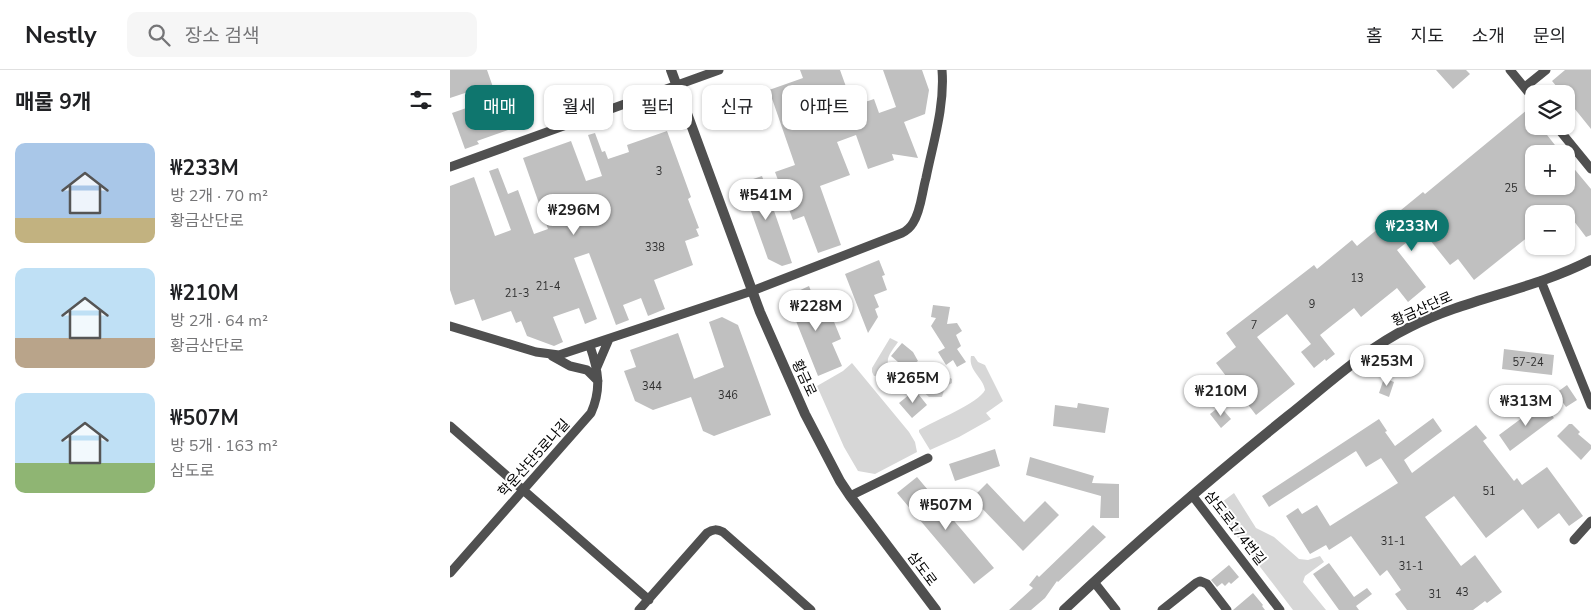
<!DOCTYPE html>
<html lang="ko">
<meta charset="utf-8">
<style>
body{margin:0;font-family:"Nunito Sans","Noto Sans KR",sans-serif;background:#f6f6f6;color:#202124;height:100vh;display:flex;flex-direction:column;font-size:19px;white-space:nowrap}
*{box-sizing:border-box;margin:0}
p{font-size:16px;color:#757577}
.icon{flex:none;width:28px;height:28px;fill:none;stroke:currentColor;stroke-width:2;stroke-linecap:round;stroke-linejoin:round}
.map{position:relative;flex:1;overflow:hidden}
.panel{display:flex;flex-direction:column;background:#fff;width:450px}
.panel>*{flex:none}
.hud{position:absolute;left:15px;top:15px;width:475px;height:45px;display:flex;gap:10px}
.tools{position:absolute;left:1075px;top:15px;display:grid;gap:10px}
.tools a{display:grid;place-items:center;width:50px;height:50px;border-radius:10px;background:#fff;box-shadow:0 1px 4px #0004;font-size:25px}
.price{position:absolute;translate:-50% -42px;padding:0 11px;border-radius:18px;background:#fff;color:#222;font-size:16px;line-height:32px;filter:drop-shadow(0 1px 2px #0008)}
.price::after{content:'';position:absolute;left:50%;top:30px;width:15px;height:11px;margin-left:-8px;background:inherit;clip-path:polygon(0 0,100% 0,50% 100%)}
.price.current{background:#0f766e;color:#fff}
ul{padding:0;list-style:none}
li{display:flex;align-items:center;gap:15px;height:125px;padding:0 15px}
li span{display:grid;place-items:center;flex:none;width:140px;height:100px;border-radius:10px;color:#555}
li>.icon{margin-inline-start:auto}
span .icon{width:60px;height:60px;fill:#fffc;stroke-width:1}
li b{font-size:21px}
h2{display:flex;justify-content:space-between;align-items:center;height:60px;padding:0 15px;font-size:21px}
.pill{padding:0 18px;border-radius:10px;background:#fff;box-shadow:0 1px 4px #0004;font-size:18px;line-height:45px}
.pill.current{background:#0f766e;color:#fff}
header{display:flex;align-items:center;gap:30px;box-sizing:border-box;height:70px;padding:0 25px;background:#fff;border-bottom:1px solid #e0e0e0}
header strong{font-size:24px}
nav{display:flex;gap:28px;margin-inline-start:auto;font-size:18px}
.search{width:350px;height:45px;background:#f6f6f6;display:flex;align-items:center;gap:12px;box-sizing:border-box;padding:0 18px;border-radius:10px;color:#757577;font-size:19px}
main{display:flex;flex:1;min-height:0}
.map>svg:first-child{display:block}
.green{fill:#d7d7d7}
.building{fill:#c0c0c0}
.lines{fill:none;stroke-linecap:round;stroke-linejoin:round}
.minor{stroke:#505050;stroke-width:9}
.tertiary{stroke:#505050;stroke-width:10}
.labels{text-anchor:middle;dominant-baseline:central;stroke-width:4;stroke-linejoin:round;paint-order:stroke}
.number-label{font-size:11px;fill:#303030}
.street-label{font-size:14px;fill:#000;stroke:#fff}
</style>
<header>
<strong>Nestly</strong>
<div class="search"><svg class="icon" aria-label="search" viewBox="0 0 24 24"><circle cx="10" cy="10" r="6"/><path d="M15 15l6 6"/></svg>장소 검색</div>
<nav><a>홈</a><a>지도</a><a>소개</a><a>문의</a></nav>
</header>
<main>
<section class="panel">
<h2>매물 9개<svg class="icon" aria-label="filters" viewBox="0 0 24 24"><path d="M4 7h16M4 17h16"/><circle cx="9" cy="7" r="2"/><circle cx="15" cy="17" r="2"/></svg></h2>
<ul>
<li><span style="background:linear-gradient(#a9c7e8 75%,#c2b280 0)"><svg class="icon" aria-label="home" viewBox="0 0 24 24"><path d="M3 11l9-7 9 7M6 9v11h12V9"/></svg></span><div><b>₩233M</b><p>방 2개 · 70 m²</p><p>황금산단로</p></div></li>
<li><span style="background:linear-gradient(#bfe0f5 70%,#b9a48a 0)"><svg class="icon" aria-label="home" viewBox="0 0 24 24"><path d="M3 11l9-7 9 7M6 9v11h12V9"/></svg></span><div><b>₩210M</b><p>방 2개 · 64 m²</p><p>황금산단로</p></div></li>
<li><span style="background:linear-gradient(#bfe0f5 70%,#8fb573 0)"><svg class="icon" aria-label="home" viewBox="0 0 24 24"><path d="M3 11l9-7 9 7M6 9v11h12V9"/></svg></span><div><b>₩507M</b><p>방 5개 · 163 m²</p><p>삼도로</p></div></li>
</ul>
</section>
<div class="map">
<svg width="1141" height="540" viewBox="0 0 1141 540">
<rect width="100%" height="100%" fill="#fff"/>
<!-- green -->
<path class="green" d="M440,268l8,4c-9,13 -18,22 1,32 5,3 9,5 15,5 4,0 7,-2 11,-4 10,-4 18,-2 27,4v4l-7,4 -3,10h-13l-10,-9c-6,-1 -11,0 -17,-2 -15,-6 -8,-14 -28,-10l-2,-4v-4z
M521,286h3l4,6 7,3 18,36 -17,12 5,6 -32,18 -29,13 -11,-18v-2c15,-9 60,-27 66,-40 -2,-13 -17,-19 -14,-34z
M402,293l57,69 6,10 2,10 -42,22 -17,-3 -14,-24 -27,-61 26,-15z
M784,423l22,35 18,9 25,22 9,1 12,-4 4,6 -19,14 -2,6 23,28h-33l-74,-97 -1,-8z"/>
<!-- building -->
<path class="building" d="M0,0h37l21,60 -31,11 2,3 -14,5 -13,-36 23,-8 -4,-14 -21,7z
M350,0h40l13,36 21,-7 5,14 17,-6 -13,-37h39l7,20 -4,24 -21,8 14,36 -26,-4 2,6 -26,9 -12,-34 -19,7 13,33 -30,11 21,59 -23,8 -14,-37 -11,4 -18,-48 20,-7 -26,-75 34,-12z
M986,0h30l4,4 -17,15z
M1115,0h26v59l-25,-31v-4h-3l-11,-13z
M1077,40l7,8v8h6l22,28h-28v32h32v-27l25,30v46l-5,2 -22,-29 -7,6h-23v18l-60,48 -16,-21 -8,6 -28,-35 -25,20 29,37 -18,15 -11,-14 -36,29 -7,-9 -34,27 15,19 -9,7 -1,-2 -11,9 -13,-16 10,-8 -24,-30 -30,23 38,47 -39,31 -40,-52 20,-16 -10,-14 88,-68 3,4 35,-29 5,6 66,-54 2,2z
M217,61l24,66 -3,2 11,29 -3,1 3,7 -14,5 8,24 -39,15 11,29 -17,7 -7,-18 -18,7 6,15 -13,5 -27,-72 -15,5 23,61 -12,5 -6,-16 -26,9 10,25 -9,4 -27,-10 -6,-15 -5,2 -5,-12 -29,10 -8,-22 -19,6 -5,-15v-104l24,-9 21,59 16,-6 -22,-59 9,-3 10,26 10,-4 16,44 14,-5 -25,-71 48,-17 15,40 16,-5 -14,-41 7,-2 7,19 3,-1 3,8 21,-7 -2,-7z
M312,106l30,87 -10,3 -14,-7 -27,-76z
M429,190l6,15 -3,1 5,14 -13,5 5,12 -4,2 3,8 -10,16 -23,-59z
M359,216l12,30 9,-4 11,27 -9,4 10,23 -24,10 -28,-70 6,-14z
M483,235l17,2 -3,17 10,-1 5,8 -6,4 5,11 -4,3 9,13 -9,5 -4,-7 -7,5 -8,-13 7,-4 -14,-22 5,-8 -5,-1z
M272,247l16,8 33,90 -57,21 -11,-5 -12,-34 -38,13 -18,-9 -11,-30 12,-4 -6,-17 48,-17 16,46 30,-12 -15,-45z
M452,273l11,9 5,9 -15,10 -5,-9 -7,-6z
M1054,279l50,6 -2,20 -50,-6z
M934,308l10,4 -5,15 -10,-4z
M1117,315l10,15 -11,7 -10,-14z
M465,320l12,15 -15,13 -13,-15z
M628,333l31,5 -4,25 -52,-7 2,-21 22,3z
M1092,333l12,15 -44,33 -11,-16z
M770,336l11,13 -10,9 -11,-14z
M983,348l9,13 -38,29 8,13 64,-48 11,13 -4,3 31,40 3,-3 5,7 25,-18 36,49 -14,10 -10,-13 -21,16 -15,-20 -37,29 -32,-42 -29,21 36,49 14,-11 27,37 -15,11 -2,-2 -12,9h-66l-12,-16 6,-4 -14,-20 -7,6 -29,-40 -22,14 -3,-5 -16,9 -24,-38 12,-8 4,6 15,-9 13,21 68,-43 -17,-25 -15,9 -10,-16 -87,56 -7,-11 117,-77 8,12 -2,1 10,14z
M1119,354h3l8,8 -2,2 13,11v4l-10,11 -24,-24z
M545,379l5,17 -45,15 -6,-17z
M580,387l64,19 -2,7 27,1v34h-19l1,-22 -75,-21z
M467,407l77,91 -20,16 -77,-91z
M537,413l37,39 21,-21 14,14 -36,36 -51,-53z
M643,455l13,12 -48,45 -1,-1 -12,17 -14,12h-22l24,-22 -4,-3 8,-10 2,2z
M879,493l25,34 13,-9 5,6 -16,12 3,4h-20l-26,-36z
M779,495l10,12 -8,7 -2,-2 -4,4 -3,-3 -5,4 -6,-7z
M803,523l10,12 -1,1 3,4h-32z"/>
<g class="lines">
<!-- minor -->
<path class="minor" d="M1060,0l24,29
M1075,17l21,-17
M1106,56l35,43
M0,97l269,-97
M1091,211l50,124
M0,256l86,26 23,3 193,-64 150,-58c4,-2 8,-5 11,-10 8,-12 9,-31 13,-45 7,-35 19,-72 16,-108
M102,286l18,10 17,4 11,11
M147,297l12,-28
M0,356l199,174
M742,425l88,115
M400,426l78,-38
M1124,470l17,-19
M0,503l141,-160c11,-25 7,-43 -1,-67
M644,512l22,28
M189,540l68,-77c6,-4 10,-4 16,-1l88,78
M712,540l34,-27 4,-2 7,3 20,26"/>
<!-- tertiary -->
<path class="tertiary" d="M221,0l89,242 45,102 35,67 10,15 86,114
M614,540c72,-68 147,-132 224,-194 39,-31 77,-67 122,-89 58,-29 123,-37 181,-67"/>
</g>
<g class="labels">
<!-- number labels -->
<g class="number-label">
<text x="209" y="101">3</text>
<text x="1061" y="118">25</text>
<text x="205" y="177">338</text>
<text x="907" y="208">13</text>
<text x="98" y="216">21-4</text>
<text x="67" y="223">21-3</text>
<text x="862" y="234">9</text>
<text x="804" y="255">7</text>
<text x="1078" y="292">57-24</text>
<text x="202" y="316">344</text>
<text x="278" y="325">346</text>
<text x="1039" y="421">51</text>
<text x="943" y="471">31-1</text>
<text x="961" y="496">31-1</text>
<text x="1012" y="522">43</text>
<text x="985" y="524">31</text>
</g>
<!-- street labels -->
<g class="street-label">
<text transform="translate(972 239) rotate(-24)">황금산단로</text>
<text transform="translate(354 308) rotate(65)">황금로</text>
<text transform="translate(84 388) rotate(-48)">학운산단5로나길</text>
<text transform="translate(785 458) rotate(52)">삼도로174번길</text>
<text transform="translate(472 499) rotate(53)">삼도로</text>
</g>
</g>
</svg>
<div class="tools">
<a><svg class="icon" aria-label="layers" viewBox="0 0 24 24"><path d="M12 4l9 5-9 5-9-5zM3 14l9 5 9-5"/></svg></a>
<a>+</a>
<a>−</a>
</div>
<b class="price" style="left:316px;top:151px">₩541M</b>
<b class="price" style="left:124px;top:166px">₩296M</b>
<b class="price current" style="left:962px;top:182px">₩233M</b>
<b class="price" style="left:366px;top:262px">₩228M</b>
<b class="price" style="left:937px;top:317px">₩253M</b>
<b class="price" style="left:463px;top:334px">₩265M</b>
<b class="price" style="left:771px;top:347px">₩210M</b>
<b class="price" style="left:1076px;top:357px">₩313M</b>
<b class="price" style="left:496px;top:461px">₩507M</b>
<div class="hud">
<a class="pill current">매매</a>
<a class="pill">월세</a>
<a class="pill">필터</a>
<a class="pill">신규</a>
<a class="pill">아파트</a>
</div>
</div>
</main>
